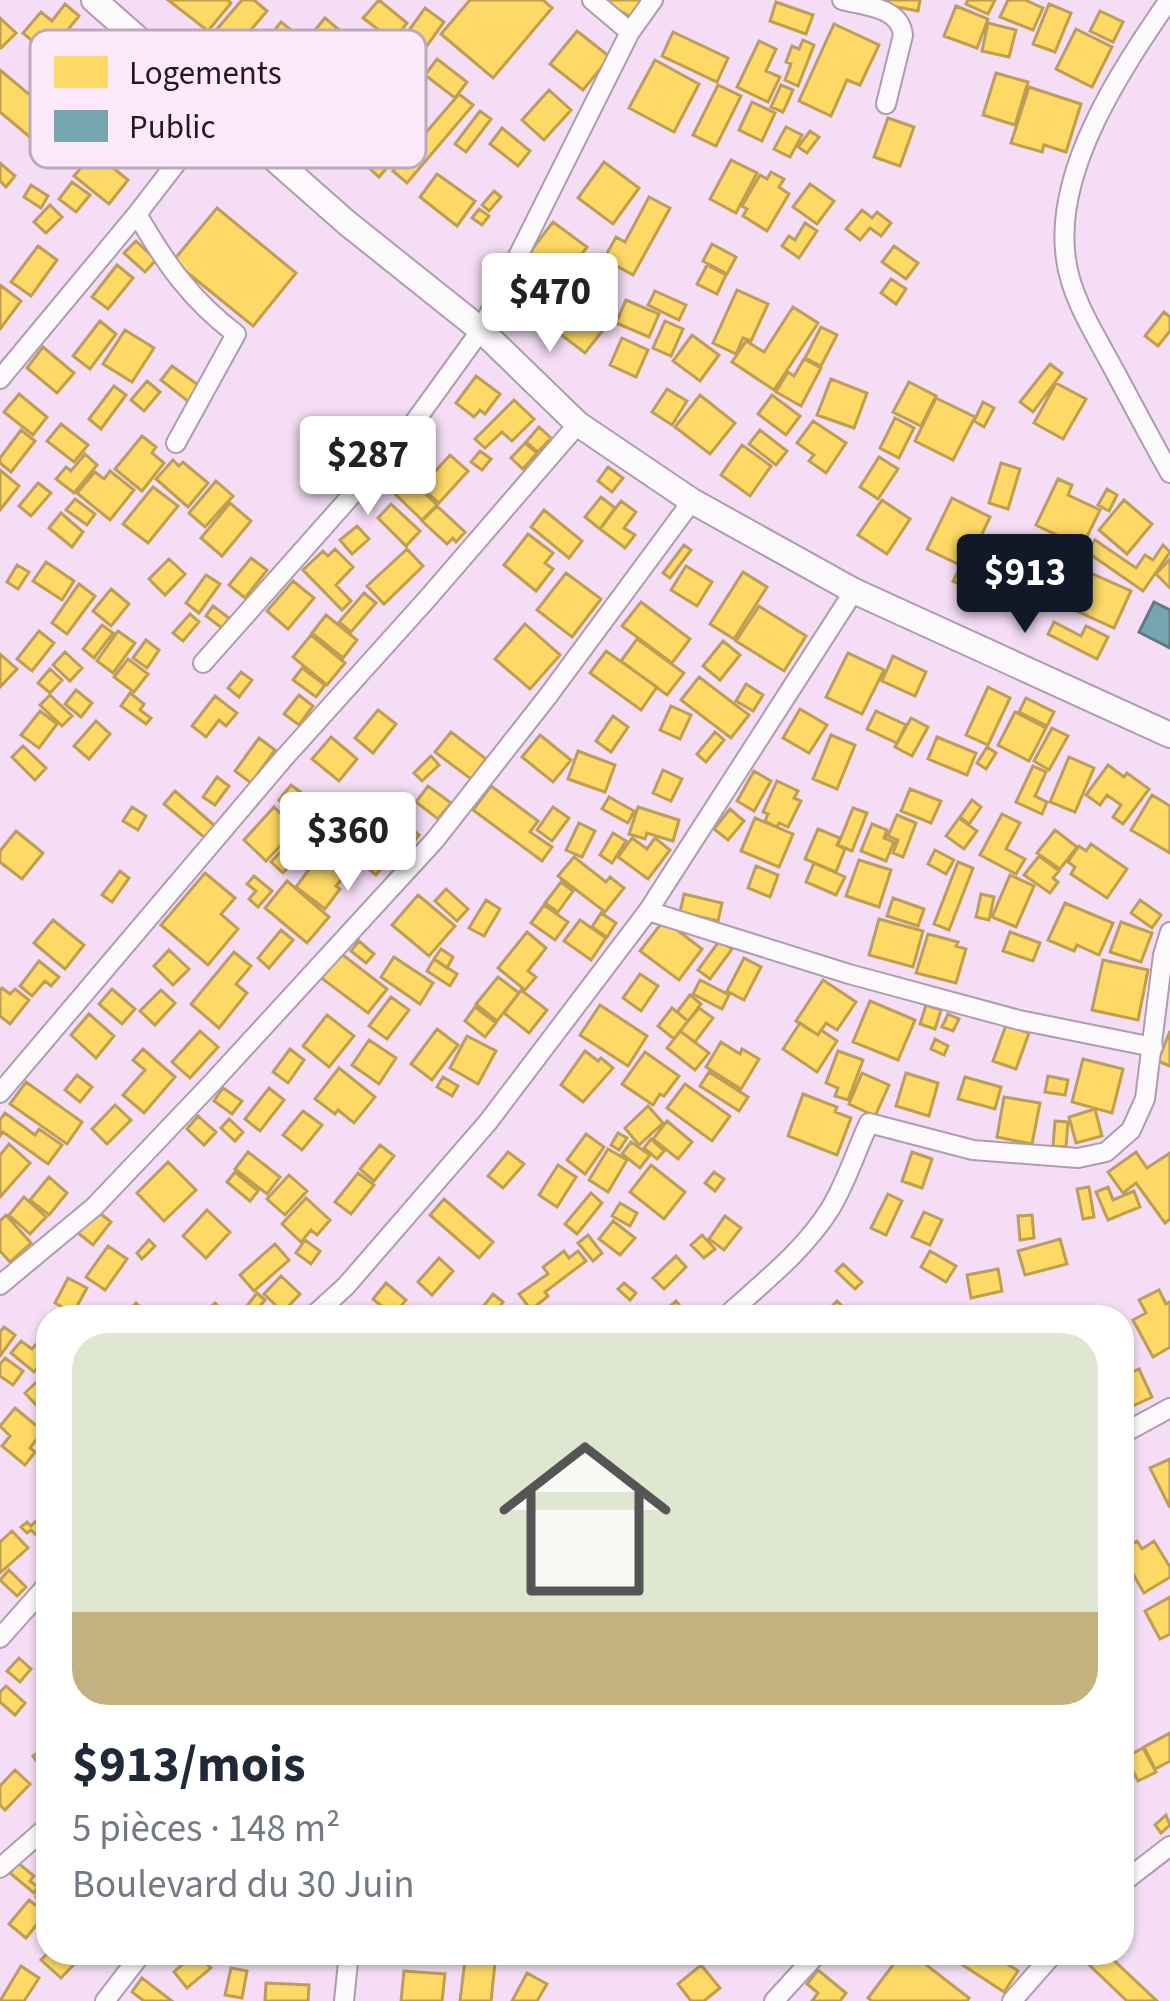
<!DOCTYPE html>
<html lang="fr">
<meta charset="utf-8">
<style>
body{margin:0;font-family:"Source Sans 3",sans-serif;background:#f2f2f3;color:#1f2937;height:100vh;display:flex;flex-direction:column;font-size:45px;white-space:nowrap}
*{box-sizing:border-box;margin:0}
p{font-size:39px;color:#747a83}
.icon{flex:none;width:66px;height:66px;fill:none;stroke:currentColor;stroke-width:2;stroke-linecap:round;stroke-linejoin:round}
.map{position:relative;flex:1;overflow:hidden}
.details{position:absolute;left:36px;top:1305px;width:1098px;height:660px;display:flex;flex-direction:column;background:#fff;border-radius:36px;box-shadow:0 3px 9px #0004}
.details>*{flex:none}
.price{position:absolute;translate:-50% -102px;padding:0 27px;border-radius:12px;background:#fff;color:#222;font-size:39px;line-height:78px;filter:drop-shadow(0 3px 6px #0008)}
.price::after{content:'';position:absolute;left:50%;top:72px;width:36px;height:27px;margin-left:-18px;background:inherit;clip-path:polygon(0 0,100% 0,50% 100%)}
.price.active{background:#111827;color:#fff}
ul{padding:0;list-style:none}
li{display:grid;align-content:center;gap:24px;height:636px;padding:0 36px}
li span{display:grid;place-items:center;height:372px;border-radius:36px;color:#555}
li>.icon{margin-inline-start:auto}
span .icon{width:216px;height:216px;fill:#fffc;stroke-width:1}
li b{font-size:51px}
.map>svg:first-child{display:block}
.homes{fill:#ffd966;stroke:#be9e53;stroke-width:3}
.public{fill:#76a5af;stroke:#5e7a86;stroke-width:3}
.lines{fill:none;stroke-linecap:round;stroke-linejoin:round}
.minor-casing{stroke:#ae9caf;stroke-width:22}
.tertiary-casing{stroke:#ae9caf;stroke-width:28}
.minor{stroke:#fdfafe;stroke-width:18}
.tertiary{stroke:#fdfafe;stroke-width:24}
.key{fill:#fceafc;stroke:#bcaabc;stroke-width:3}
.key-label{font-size:33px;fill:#261626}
</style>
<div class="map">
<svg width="1170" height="2001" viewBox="0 0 1170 2001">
<rect width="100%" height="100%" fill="#f4ddf5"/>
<!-- homes -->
<path class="homes" d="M168,0h60l3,3 -23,28z
M242,0h12l13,11 -37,43 -20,-17z
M379,0l28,23 -14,18 -30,-23z
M470,0h73l9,8 -59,70 -52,-44z
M600,0h43l-10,18z
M882,0h38l-2,11 -37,-7z
M968,0h27l-7,14 -22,-10z
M1008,0h17l18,8 -10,22 -33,-13z
M776,2l37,13 -7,19 -36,-13z
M65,4l14,12 -31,38 -25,-21 18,-21 11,9z
M1049,4l22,9 -16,39 -22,-8z
M956,6l32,13 -11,29 -33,-12z
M425,8l19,14 -23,32 -19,-14z
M1100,11l23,11 -10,20 -23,-11z
M0,18l16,15 -15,15 -1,-1z
M325,18l13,11 -43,53 -13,-12z
M281,22l20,16 -22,28 -20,-17z
M988,23l28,7 -7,27 -27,-6z
M834,24l45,21 -19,40 -13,-5 -16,36 -32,-15z
M1076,29l36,18 -20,40 -36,-18z
M577,31l33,26 -27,33 -33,-26z
M673,32l55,26 -11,24 -55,-26z
M803,40l11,5 -16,41 -13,-6 6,-16 -5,-2 6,-16 7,3z
M759,41l17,8 -10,22 14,6 -12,25 -31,-15z
M437,59l30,23 -12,16 -30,-23z
M655,60l44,24 -25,48 -45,-24z
M0,70l75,63 -20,25 -55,-46z
M996,73l32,9 -13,43 -32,-10z
M718,85l23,11 -25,50 -23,-11z
M781,85l12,5 -10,22 -12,-5z
M1029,87l52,17 -15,48 -22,-7 -2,7 -31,-9z
M549,90l22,20 -27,30 -22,-20z
M459,94l14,11 -66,78 -14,-12z
M752,102l23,11 -13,28 -23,-11z
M480,111l11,8 -25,33 -11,-8z
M888,118l26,9 -14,39 -26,-9z
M388,124l21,18 -30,35 -21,-19z
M786,127l16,8 -12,22 -16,-8z
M502,128l28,23 -12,15 -28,-22z
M810,131l9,6 -12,16 -9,-6z
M94,152l34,28 -19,24 -35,-28z
M731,160l26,13 -21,40 -26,-14z
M604,162l35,26 -26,36 -35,-26z
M0,163l15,13 -9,11 -6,-6z
M771,172l13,7 -5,8 10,7 -22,37 -24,-15 4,-7 -5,-3 18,-31 7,4z
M437,174l38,27 -18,25 -37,-29z
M72,182l18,13 -14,17 -17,-13z
M810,184l24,17 -17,23 -24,-17z
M31,185l17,11 -7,12 -17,-11z
M494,191l7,6 -12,14 -7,-6z
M649,197l21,11 -37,67 -29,-16 12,-22 9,5z
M50,205l12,12 -16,16 -12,-11z
M217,208l79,65 -43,53 -80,-65z
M479,209l10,7 -7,9 -10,-7z
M862,210l10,8 5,-6 14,11 -10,13 -11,-8 -10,12 -14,-11z
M553,222l34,25 -23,31 -34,-26z
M805,223l12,8 -18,27 -17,-12 7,-10 6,4z
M136,241l20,19 -11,12 -21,-19z
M712,244l24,13 -9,17 -24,-13z
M38,246l19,14 -26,36 -20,-14z
M894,246l24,17 -12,16 -24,-17z
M117,265l16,13 -25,31 -16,-12z
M707,265l19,10 -9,19 -20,-10z
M891,279l15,10 -10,15 -15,-11z
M0,285l21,16 -21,28z
M737,290l31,14 -17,37 -8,-3 -7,16 -23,-11z
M655,291l31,14 -7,15 -31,-15z
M572,298l35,27 -22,28 -34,-26z
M626,300l33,14 -10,23 -33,-14z
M793,307l25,16 -44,67 -42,-28 14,-21 18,11z
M1164,312l6,5v14l-12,15 -13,-10z
M100,321l16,13 -26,35 -17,-13z
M665,321l18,8 -12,27 -18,-8z
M821,327l16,8 -16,31 -16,-8z
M125,330l29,18 -22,34 -29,-18z
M692,335l27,20 -19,26 -27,-20z
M622,338l26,12 -12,27 -26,-12z
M43,347l31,26 -17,20 -30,-25z
M804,359l17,9 -20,38 -25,-14 12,-20 6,4z
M1050,364l12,9 -29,39 -13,-10z
M172,366l29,21 -12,15 -28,-22z
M476,376l24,18 -15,20 -5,-4 -6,7 -18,-14z
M831,379l36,14 -13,35 -37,-13z
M147,381l13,11 -16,19 -13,-11z
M909,382l27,14 -15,30 -28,-14z
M1056,383l30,16 -23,40 -29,-16z
M114,386l12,9 -25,34 -12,-10z
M667,389l20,12 -15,24 -20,-13z
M19,394l28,23 -14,18 -29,-23z
M700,395l35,28 -25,31 -35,-27z
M772,395l28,21 -14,19 -28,-21z
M936,398l39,19 -22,43 -38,-19z
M514,400l20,19 -22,22 -10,-9 -17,16 -10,-9z
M983,402l11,6 -10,19 -10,-6z
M895,418l19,10 -15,30 -19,-10z
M813,421l33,22 -20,30 -17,-12 5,-6 -17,-12z
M61,424l27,21 -14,17 -27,-21z
M539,427l12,11 -13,14 -12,-10z
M21,430l14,11 -24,31 -11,-9v-5z
M760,430l27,21 -11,14 -27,-21z
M142,436l14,11 -4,6 12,10 -22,28 -27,-22z
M525,443l12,10 -14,16 -12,-11z
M742,445l29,21 -21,30 -29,-21z
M480,451l11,8 -9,11 -11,-8z
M85,454l12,11 -23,28 -18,-14 10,-12 5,4z
M450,455l18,16 -29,32 -18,-16z
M879,457l19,12 -20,30 -18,-12z
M173,460l6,6 4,-4 25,21 -20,24 -32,-28z
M1001,463l19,6 -12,40 -19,-6z
M608,467l15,11 -11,14 -14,-11z
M0,470l19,16 -19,24z
M110,471l24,19 -24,30 -33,-27 18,-21 9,7z
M408,477l29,28 -15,15 -29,-28z
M1058,479l14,6 -4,10 32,15 -18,37 -46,-22z
M216,481l17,15 -28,31 -16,-14z
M38,483l13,10 -20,23 -12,-10z
M153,487l25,19 -30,37 -25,-19z
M1107,489l10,6 -8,16 -11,-6z
M601,497l14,11 -15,21 -15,-12z
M952,498l38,19 -24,51 -39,-19z
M75,499l20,15 -8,11 -21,-15z
M882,500l28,19 -23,35 -29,-19z
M1124,500l28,24 -25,30 -28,-24z
M621,501l15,11 -12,16 11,7 -10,13 -25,-19z
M230,503l21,18 -29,35 -21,-18z
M391,504l29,27 -14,15 -28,-28z
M437,506l28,26 -9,10 -3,-4 -6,6 -25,-23z
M544,510l38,31 -13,17 -38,-31z
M61,513l22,19 -11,15 -23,-19z
M357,526l12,13 -17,15 -12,-14z
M528,534l25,19 -8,10 8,6 -17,22 -32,-26z
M1095,540l41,28 9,-13 8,5 10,-15 7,7 -27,39 -56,-39z
M684,545l7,5 -21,28 -7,-5z
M335,549l18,18 -17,18 15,16 -9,9 -39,-40 20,-19 5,5z
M407,549l16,17 -39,38 -17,-18z
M251,558l16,12 -22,28 -16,-13z
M169,559l16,15 -20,21 -16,-16z
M1170,559v29l-14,-14z
M46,562l28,19 -12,19 -29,-19z
M17,565l12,7 -11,17 -11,-7z
M686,566l26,16 -15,24 -26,-16z
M961,566l29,14 -8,16 -29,-15z
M1086,571l45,20 -17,37 -44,-20z
M743,572l24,15 -33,52 -24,-15z
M566,573l35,26 -29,38 -35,-27z
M206,575l14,9 -21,29 -13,-10z
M993,575l9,4 -9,22 -10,-4z
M293,581l21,17 -26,31 -21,-18z
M79,584l16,12 -28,38 -15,-11z
M111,589l18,15 -18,22 -18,-15z
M364,593l12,10 -25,29 -12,-10z
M641,602l49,37 -18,24 -50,-37z
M213,606l16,12 -7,10 -16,-12z
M759,606l47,30 -22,35 -48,-30z
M190,614l9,8 -16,19 -10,-8z
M326,615l31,25 -14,18 -31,-25z
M1054,622l27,14 5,-10 22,11 -11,22 -49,-25z
M525,624l35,31 -30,34 -35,-30z
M102,625l11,8 -19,25 -11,-9z
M39,631l15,12 -22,28 -15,-12z
M118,631l17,12 -22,30 -16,-12z
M311,635l34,28 -18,22 -34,-28z
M637,639l47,34 -17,22 -46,-34z
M146,640l13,10 -12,18 -14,-10z
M723,641l17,14 -20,25 -17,-14z
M606,651l51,36 -16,23 -51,-37z
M65,652l17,16 -12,13 -17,-16z
M848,653l36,17 -22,44 -36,-17z
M0,654l17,15 -17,18z
M893,656l33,16 -11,24 -33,-15z
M128,659l20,15 -14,18 -20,-15z
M302,668l23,17 -9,12 -23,-17z
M50,669l12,11 -12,13 -12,-10z
M241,672l11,8 -13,17 -11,-9z
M699,677l50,38 -18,23 -50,-38z
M746,684l17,11 -10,16 -17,-10z
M988,687l22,11 -22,47 -22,-10z
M76,690l16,13 -11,14 -16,-13z
M130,693l14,11 -4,6 11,8 -5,6 -25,-18z
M50,695l22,21 -10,10 -22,-21z
M299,695l14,11 -14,19 -15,-11z
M215,696l22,17 -11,13 -7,-6 -13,17 -14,-11z
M1026,698l28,14 -7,14 -28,-14z
M671,706l20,9 -11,24 -20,-9z
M800,709l27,16 -18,28 -26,-15z
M378,710l18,14 -23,29 -18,-15z
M40,711l17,13 -18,24 -18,-13z
M876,711l30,14 -9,18 -30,-14z
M1015,712l31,16 -17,33 -31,-16z
M613,716l15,11 -17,25 -15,-11z
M911,718l17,9 -16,29 -17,-9z
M96,721l14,13 -21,25 -15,-13z
M1052,728l16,8 -19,34 -15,-9z
M451,732l35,27 -15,20 -36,-27z
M715,732l9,8 -18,22 -9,-8z
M540,735l31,25 -18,22 -31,-25z
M831,735l24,10 -18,44 -24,-10z
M331,737l26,22 -18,22 -27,-22z
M937,737l39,16 -9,22 -39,-16z
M259,738l16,12 -24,33 -16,-12z
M23,746l23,22 -11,12 -23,-23z
M987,747l9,6 -10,16 -9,-6z
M578,751l37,14 -10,27 -37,-13z
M431,756l8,9 -17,16 -8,-8z
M1069,757l25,11 -19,44 -25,-10z
M1108,765l16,12 3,-4 22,16 -26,35 -10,-7 8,-12 -14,-10 -7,10 -14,-10z
M1033,766l13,6 -11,24 12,6 -5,12 -26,-12z
M663,770l19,9 -11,22 -18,-8z
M754,771l17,10 -17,30 -17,-10z
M217,777l12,9 -14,19 -12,-8z
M777,781l21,10 -4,7 7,3 -13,26 -9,-4 -2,4 -12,-6 3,-7 -5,-2z
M291,785l24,18 -13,16 -23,-19z
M428,786l23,17 -13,16 -22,-17z
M491,786l47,35 -8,11 22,15 -10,14 -69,-51z
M910,789l31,12 -10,22 -30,-12z
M175,791l40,35 -10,12 -41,-34z
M1152,795l18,11v47l-39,-23z
M344,797l31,26 -11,12 -31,-25z
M609,797l25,14 -6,12 -26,-14z
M972,800l9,7 -12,17 -9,-7z
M132,807l14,9 -8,14 -15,-9z
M274,807l22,22 -30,32 -22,-21z
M553,807l16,11 -17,23 -15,-11z
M638,807l41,13 -6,21 -26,-8 -2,6 -16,-5z
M853,808l14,5 -15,38 -14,-6z
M730,809l14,12 -16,19 -14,-11z
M1002,814l18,9 -14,26 19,10 -9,15 -36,-19z
M897,815l19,8 -13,34 -10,-4 5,-13 -10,-4z
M755,818l38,16 -14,33 -38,-16z
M959,818l18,13 -13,18 -18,-13z
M579,823l16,8 -13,26 -16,-7z
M872,824l15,6 -3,8 10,4 -8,19 -25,-10z
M409,827l10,8 -13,16 -10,-8z
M818,829l22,9 -3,7 8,4 -9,23 -31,-13z
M1055,830l22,17 -17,22 -23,-16z
M16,831l27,22 -21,26 -22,-17v-11z
M346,833l11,10 -9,11 -11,-10z
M613,833l13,8 -14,22 -12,-8z
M370,837l22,18 -16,20 -22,-18z
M632,838l15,11 8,-11 15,12 -22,29 -30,-22z
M293,839l11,11 -21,23 -12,-11z
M1091,844l36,25 -20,29 -36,-24 4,-7 -7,-5 11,-16 7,5z
M935,850l19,10 -8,14 -18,-10z
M321,853l26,20 -11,13 4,3 -15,20 -29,-22z
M1039,856l20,15 -6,7 5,4 -8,11 -26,-18z
M574,857l32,25 4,-5 14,11 -19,24 -47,-36z
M859,860l32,10 -12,37 -33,-11z
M958,862l15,6 -24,62 -15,-6z
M814,863l31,14 -9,18 -30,-13z
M756,866l22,9 -8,22 -22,-9z
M120,871l9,7 -17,24 -10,-7z
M205,873l30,25 -14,16 17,15 -30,36 -47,-40z
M1010,875l24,11 -18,41 -24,-10z
M254,876l18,15 -14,16 -9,-8 7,-8 -9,-7z
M287,881l42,36 -22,26 -42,-35z
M561,882l12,9 -15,21 -13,-9z
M446,889l22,20 -11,12 -22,-20z
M684,894l38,9 -4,18 -38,-9z
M981,894l13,3 -5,23 -13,-3z
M418,895l37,31 -26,30 -37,-31z
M893,898l31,11 -6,17 -31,-10z
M486,900l14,9 -16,27 -15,-8z
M1140,900l21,15 -9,13 -21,-15z
M1065,903l48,20 -14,32 -22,-10 -3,6 -26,-11z
M544,905l24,17 -13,18 -24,-17z
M601,913l15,10 -9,14 -15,-10z
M879,919l44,12 -10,36 -44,-12z
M53,920l31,25 -19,24 -31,-26z
M580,920l26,18 -15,22 -27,-19z
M664,920l38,29 -23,31 -39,-29z
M1121,922l31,11 -11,29 -31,-10z
M281,930l12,10 -24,28 -11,-10z
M527,932l19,16 -18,23 8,6 -11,13 -27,-22z
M1010,932l30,11 -7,18 -30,-10z
M928,934l30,8 -2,4 10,3 -10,34 -40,-10z
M720,940l12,9 -22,30 -12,-9z
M359,941l15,13 -8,9 -15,-12z
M441,949l12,8 -6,11 -13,-9z
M169,950l20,19 -16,16 -19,-19z
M234,952l17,14 -15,18 11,9 -28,35 -28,-24z
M339,952l48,37 -19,24 -48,-36z
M394,957l39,26 -13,21 -39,-27z
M744,958l17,9 -17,33 -17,-9z
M434,959l23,15 -7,12 -23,-15z
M1103,960l45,10 -10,50 -46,-10z
M39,961l20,16 -8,9 -6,-5 -13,15 -12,-10z
M640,974l18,12 -17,25 -18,-13z
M498,977l21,16 -22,28 -21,-17z
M700,980l29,15 -7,14 -29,-15z
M823,980l33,22 -19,28 -11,-7 -8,12 -22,-14z
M2,988l8,6 5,-5 14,11 -19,24 -10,-8v-25z
M112,989l23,20 -13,15 -23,-20z
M161,990l14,13 -20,22 -15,-14z
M521,990l26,20 -18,23 -25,-20z
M690,995l11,9 -13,17 -11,-9z
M391,997l18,13 -22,29 -18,-13z
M870,1001l45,19 -17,40 -45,-18z
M600,1005l47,31 -19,30 -48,-31z
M926,1005l15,5 -6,19 -15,-5z
M475,1007l21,16 -11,14 -20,-16z
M672,1008l16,13 -14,18 -16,-13z
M699,1008l14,10 -18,24 -15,-11z
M89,1014l25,22 -18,22 -25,-23z
M948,1014l11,5 -6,12 -11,-4z
M327,1015l27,21 -25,31 -26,-21z
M800,1023l18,12 3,-5 16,11 -20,31 -34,-23z
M1006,1025l23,8 -13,36 -23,-8z
M437,1029l21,16 -26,35 -21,-16z
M200,1031l18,16 -28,31 -18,-16z
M680,1031l29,22 -14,17 -28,-22z
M1170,1031v35l-12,-5z
M467,1036l29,15 -18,33 -28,-16z
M935,1039l13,7 -4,9 -13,-6z
M369,1040l27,18 -17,26 -27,-19z
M721,1042l19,12 2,-5 17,10 -18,30 -35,-22z
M143,1049l32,28 -31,36 -21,-18 22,-25 -12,-10z
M290,1049l14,11 -16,23 -15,-11z
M585,1051l13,10 3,-3 12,10 -30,34 -22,-17z
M838,1051l25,9 -15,40 -13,-4 3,-8 -12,-5z
M645,1052l34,24 -15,20 -4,-2 -7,11 -31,-21z
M1083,1059l40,10 -11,44 -40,-11z
M339,1068l36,29 -21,26 -16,-13 -3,4 -20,-15z
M709,1072l39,25 -9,14 -39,-25z
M862,1073l27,12 -14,31 -26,-12z
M906,1073l32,10 -9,33 -33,-10z
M77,1075l15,12 -12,15 -15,-12z
M1048,1076l20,4 -3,15 -20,-3z
M443,1077l15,9 -6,10 -15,-9z
M965,1077l36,10 -6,22 -37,-10z
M26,1082l56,40 -15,22 -57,-40z
M685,1084l45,32 -18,25 -45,-33z
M223,1088l19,13 -10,13 -18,-13z
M269,1088l15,12 -24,31 -15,-12z
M803,1094l34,13 -2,5 16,6 -14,37 -49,-19z
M1004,1097l36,6 -8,41 -35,-7z
M115,1105l16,15 -24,24 -15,-15z
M648,1106l15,17 -24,22 -14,-17z
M1095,1109l7,27 -26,7 -7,-26z
M303,1111l19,14 -20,25 -19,-15z
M5,1113l30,22 4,-6 23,16 -14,19 -45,-32 -3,4v-16z
M198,1116l18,16 -12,13 -17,-16z
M229,1119l14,13 -8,9 -14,-13z
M667,1121l25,21 -14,17 -25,-20z
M1055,1121l13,1 -2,25 -13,-1z
M618,1133l9,5 -8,12 -8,-5z
M586,1134l18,13 -19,27 -18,-14z
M651,1139l13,12 -7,8 -13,-11z
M631,1142l19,13 -10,13 -18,-14z
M9,1144l21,19 -30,34v-42z
M380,1145l14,11 -20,25 -14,-12z
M608,1149l19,11 -19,32 -19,-12z
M248,1152l32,25 -13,17 -32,-25z
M508,1152l16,12 -21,24 -15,-12z
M912,1152l20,7 -10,29 -20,-7z
M1136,1152l11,16 23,-15v66l-5,4 -29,-40 -13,10 -15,-21z
M168,1162l28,28 -32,31 -27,-28z
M558,1165l18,12 -19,30 -18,-12z
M651,1165l34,27 -21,27 -34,-27z
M235,1172l23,19 -8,10 -23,-19z
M714,1172l10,7 -9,12 -10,-8z
M358,1173l16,12 -23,29 -16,-12z
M289,1175l18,16 -22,24 -18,-16z
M49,1177l18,16 -18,22 -19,-15z
M1089,1187l5,30 -11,2 -6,-30z
M1108,1187l5,13 21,-9 6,16 -32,13 -12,-28z
M591,1193l11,10 -25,31 -12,-10z
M888,1194l14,7 -16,34 -15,-7z
M24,1197l22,20 -16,17 -21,-19z
M306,1198l24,22 -13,15 -6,-5 -10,12 -19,-18z
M444,1199l49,43 -14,16 -49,-43z
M620,1203l17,10 -7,13 -18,-10z
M96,1210l15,12 -18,23 -15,-12z
M207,1210l23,22 -24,26 -23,-22z
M924,1212l18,8 -12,25 -18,-8z
M6,1215l25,28 -21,19 -10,-11v-30z
M1032,1215l2,23 -14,2 -2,-24z
M725,1216l16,12 -17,22 -15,-11z
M613,1221l22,17 -15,17 -21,-16z
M588,1235l14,18 -9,8 -15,-18z
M702,1235l13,14 -11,9 -13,-13z
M1060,1239l7,25 -42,11 -7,-24z
M149,1240l6,6 -13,13 -5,-6z
M305,1240l15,11 -9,13 -15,-11z
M275,1244l14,16 -35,31 -14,-16z
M108,1246l19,13 -22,31 -19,-13z
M564,1251l5,7 9,-7 8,10 -41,31 3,4 -17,14 -12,-16 29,-20 -5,-7z
M930,1251l26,15 -10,16 -25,-15z
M676,1256l10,11 -22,22 -11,-11z
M439,1258l14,13 -21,24 -14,-13z
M843,1264l19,18 -7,7 -19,-18z
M998,1269l4,22 -31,7 -4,-23z
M281,1276l19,18 -17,18 -19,-18z
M68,1278l19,10 -14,25 -18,-10z
M386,1283l20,17 -13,16 -20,-17z
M624,1283l12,10 -6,7 -12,-11z
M1159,1290l7,14 4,-2v45l-17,10 -20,-37 13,-7 -7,-13z
M257,1293l8,7 -14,17h-11l-1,-1z
M493,1294l10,8 -10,14 -11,-8z
M676,1301l11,14 -22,2 -3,-4z
M837,1301l16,16h-32z
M136,1303l15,14h-27z
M215,1303l13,14h-29z
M4,1327l11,8 -15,21v-24z
M40,1340l8,6v9l-14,17 -23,-19 10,-12 11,8z
M5,1358l18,13 -10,14 -13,-9v-12z
M1139,1369l13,28 -30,14v-34z
M48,1371v47l-23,-25z
M15,1408l28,23 -13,17 5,4 -10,13 -23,-19 8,-10 -10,-10z
M1170,1459v46l-1,1 -19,-38z
M48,1509v21l-2,2 2,7 -4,4 -13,-13 -4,3 -6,-6 6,-5 4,4z
M12,1531l16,17 -28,25v-31z
M1137,1541l5,8 12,-8 16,26v10l-26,16 -22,-38v-5z
M9,1570l17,17 -9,9 -17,-16z
M1170,1597v37l-10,5 -15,-28z
M19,1658l12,11 -11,13 -13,-11z
M6,1686l19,17 -10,12 -15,-13v-10z
M1170,1733v28l-15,8 -11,-22z
M48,1746v17l-7,5 -8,-12z
M1143,1748l13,24 -18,9 -12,-24z
M15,1770l15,14 -25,26 -5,-5v-19z
M1166,1815l4,10 -9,8 -6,-8z
M18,1863l16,13 -4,5 8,6 -4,6 -24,-20z
M48,1881v26l-12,-10z
M29,1900l17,13 -20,25 -17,-14z
M48,1953h37l-24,25 -20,-18z
M195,1953l16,15 -24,20 -13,-16z
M902,1953h9l58,45 -2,3h-95l-4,-3z
M959,1953h32l27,18 -14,21 -49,-32z
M1094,1953h12l51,48h-30l-41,-39z
M465,1960l30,3 -4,38h-31z
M701,1965l19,23 -16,13h-13l-13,-17z
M21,1966l18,12 -15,23h-24z
M231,1968l16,3 -5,27 -17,-3z
M818,1970l28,23 -6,8h-28l6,-8 -11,-9z
M404,1971l41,3 -3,27h-41z
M527,1973l20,11 -10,17h-25z
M142,1978l30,23h-28l-12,-9z
M266,1983l43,2 -1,16h-43z"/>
<!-- public -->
<path class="public" d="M1154,602l16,8v38l-31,-16z"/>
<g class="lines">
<defs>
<path id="minor" d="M592,0l38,32
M842,0c23,6 58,7 61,35l-17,69
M1169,0c-48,70 -116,171 -103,259 5,39 29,75 47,109 19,35 37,70 57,105
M137,214c28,49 54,86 99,120l-60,109
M0,379l137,-165 81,-105
M203,663l202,-228 76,-105 149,-298 23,-32
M648,911l201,63 170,46 134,27
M0,1093l284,-335 144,-160 150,-174
M0,1285l94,-78 118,-124 223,-243 113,-144 144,-195
M312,1317l34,-31 142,-164 160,-211 206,-320
M725,1317c37,-34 78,-65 105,-108 16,-26 26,-58 39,-86l104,27 105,8 28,-6 25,-22 14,-31 18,-144 7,-23
M1122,1434l48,-26
M0,1638l48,-54
M0,1868l48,-42
M1122,1883l48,-37
M105,2001l37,-48
M344,2001l5,-48
M774,2001l44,-48
M1012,2001l42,-48"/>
<path id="tertiary" d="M94,0l253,223 134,107 97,94 114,77 162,90 316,144"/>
</defs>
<!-- minor casing -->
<use href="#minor" class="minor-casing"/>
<!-- tertiary casing -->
<use href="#tertiary" class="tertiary-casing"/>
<!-- minor -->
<use href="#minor" class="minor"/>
<!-- tertiary -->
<use href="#tertiary" class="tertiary"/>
</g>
<!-- legend -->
<rect x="30" y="30" width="396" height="138" rx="18" class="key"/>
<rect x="54" y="56" width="54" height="32" fill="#ffd966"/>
<rect x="54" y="110" width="54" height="32" fill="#76a5af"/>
<g class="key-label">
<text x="129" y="84">Logements</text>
<text x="129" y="138">Public</text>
</g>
</svg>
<b class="price" style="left:550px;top:355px">$470</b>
<b class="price" style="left:368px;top:518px">$287</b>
<b class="price active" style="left:1025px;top:636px">$913</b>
<b class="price" style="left:348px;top:894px">$360</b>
<section class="details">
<ul>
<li><span style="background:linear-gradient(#dfe7d0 75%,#c2b280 0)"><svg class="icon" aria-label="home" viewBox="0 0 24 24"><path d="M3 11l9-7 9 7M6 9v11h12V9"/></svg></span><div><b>$913/mois</b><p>5 pièces · 148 m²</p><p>Boulevard du 30 Juin</p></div></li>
</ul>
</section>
</div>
